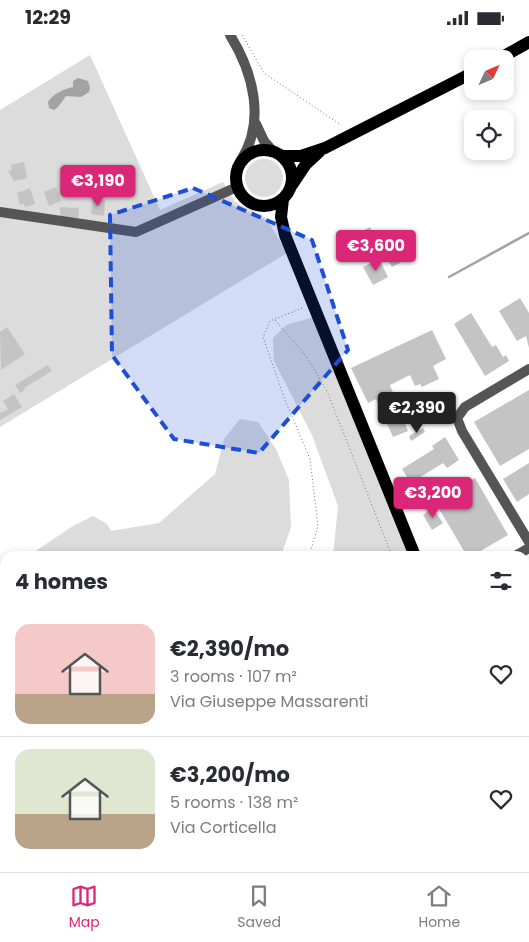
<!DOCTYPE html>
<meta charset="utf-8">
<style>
body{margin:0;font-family:Poppins,sans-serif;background:#f2f2f3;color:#2b2b33;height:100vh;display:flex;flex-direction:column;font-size:19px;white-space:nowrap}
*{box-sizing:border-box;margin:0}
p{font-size:16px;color:#7c7c81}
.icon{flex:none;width:28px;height:28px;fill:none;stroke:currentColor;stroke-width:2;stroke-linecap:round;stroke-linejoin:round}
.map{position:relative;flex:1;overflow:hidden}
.side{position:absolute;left:0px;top:516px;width:530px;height:321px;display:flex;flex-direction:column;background:#fff;border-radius:15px 15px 0 0;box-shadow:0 2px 8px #0003}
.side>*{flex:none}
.needle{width:32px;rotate:46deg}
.buttons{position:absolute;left:464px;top:15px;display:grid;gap:10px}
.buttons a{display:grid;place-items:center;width:50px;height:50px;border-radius:10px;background:#fff;box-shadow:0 2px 8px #0003;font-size:25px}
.price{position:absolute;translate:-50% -42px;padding:0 11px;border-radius:5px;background:#db2777;color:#fff;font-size:16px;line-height:32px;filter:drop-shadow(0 1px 2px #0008)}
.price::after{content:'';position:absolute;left:50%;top:30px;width:15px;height:11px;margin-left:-8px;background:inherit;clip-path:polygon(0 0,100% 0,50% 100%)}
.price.on{background:#222;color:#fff}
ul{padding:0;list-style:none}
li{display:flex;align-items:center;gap:15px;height:125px;padding:0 15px}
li+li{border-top:1px solid #e1e1e2}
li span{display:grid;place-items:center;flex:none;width:140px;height:100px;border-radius:15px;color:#555}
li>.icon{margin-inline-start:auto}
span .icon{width:60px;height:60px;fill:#fffc;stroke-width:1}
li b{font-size:21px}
h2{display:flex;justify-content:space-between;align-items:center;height:60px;padding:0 15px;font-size:21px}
.status{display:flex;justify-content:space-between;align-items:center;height:35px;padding:0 25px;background:#fff;direction:ltr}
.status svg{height:14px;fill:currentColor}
.tab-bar{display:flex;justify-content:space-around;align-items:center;height:70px;border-top:1px solid #e1e1e2;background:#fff;font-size:14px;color:#7c7c81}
.tab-bar a{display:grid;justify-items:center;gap:2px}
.tab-bar .on{color:#db2777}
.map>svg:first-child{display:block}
.green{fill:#dcdcdc}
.water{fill:#a3a3a3}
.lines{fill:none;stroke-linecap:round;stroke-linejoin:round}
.stream{stroke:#a3a3a3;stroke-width:2.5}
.building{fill:#c4c4c4}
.path{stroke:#777;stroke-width:1;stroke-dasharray:1 2.5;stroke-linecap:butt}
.minor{stroke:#555;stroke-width:10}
.major{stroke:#000;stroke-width:12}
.marked{fill:#1d4ed8;fill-opacity:0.2;stroke:#1d4ed8;stroke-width:4;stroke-dasharray:10 6;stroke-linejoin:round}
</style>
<div class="status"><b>12:29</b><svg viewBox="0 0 49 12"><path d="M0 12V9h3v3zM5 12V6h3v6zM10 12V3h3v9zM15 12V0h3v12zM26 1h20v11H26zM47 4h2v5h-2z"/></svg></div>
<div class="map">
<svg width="529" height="837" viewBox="0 0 529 837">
<rect width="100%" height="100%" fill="#fff"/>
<!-- green -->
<path class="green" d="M90,20l70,155 63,-28 12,20 31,16 21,35 -287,174v-317z
M245 143a19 19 0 1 1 38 0a19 19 0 1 1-38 0Z
M314,282l96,239h-77l5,-50 -26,-71 -38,-74 -1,-23 13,-13z
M240,384l18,3 18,27 13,31 2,47 -10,29h-253l45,-30 20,-10 14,8 4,7 48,-8 56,-49 9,-35z
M5,527v92l-5,-11v-80z
M525,664l4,4v115l-4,4z
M0,696l5,9v68l-5,2z
M10,833v-1l116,1 -5,4h-114z"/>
<!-- water -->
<path class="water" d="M78,43l10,3 2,7 -1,4 -8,5 -15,-1 -8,11 -4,3 -5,-2 -1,-6c6,-9 16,-13 25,-15v-6z"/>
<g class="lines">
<!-- stream -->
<path class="stream" d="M449,242l80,-44"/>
</g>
<!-- building -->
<path class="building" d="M24,127l3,16 -13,3 -6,-10 4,-1 -1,-5z
M80,144l3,7 -12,3 -2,-6z
M56,152l5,14 -12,5 -5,-14z
M30,153l5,16 -10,3 -1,-3 -4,1 -3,-12z
M93,164l12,1 -1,16 -13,-2z
M60,172l19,1 -1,11 -18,-1z
M370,192l6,12 -12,7 -7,-12z
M407,217l4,5 -19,10 -3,-5z
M379,224l9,18 -15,8 -10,-18z
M520,263l9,15v35l-3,-12 -9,5 -18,-30z
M471,278l21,34 4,-2 7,12 3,-2 3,6 -24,15 -31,-52z
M7,292l18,27 -24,16 -1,-38z
M432,295l14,29 -13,7 6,13 -17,8 -2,-3 -5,2 -5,-11 -20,10 18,46 -15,6 -17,-38 -8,4 -17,-35z
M48,330l4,6 -28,17 1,2 -5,3 -5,-8z
M529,355v59l-29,17 -26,-44z
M14,359l8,13 -22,13v-9l1,2 7,-4 -5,-8z
M423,393l2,4 -14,9 -2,-5z
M445,402l14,23 -12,8 -4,-5 -32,20 -9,-14 32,-20 -2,-3z
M529,428v31l-12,8 -14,-23z
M475,443l33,57 -36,21h-5l-32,-54z
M433,473l10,15 -11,7 -9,-15z
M529,560v46l-4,2v-46z
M525,670l4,3v17l-4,4z"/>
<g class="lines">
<!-- path -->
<path class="path" d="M242,0l22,38 77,52
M302,273l-32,13 -7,16 22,63 25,59 8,67 -9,30
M275,285l31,36 21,35 65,165
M0,672l5,8
M0,819l5,-11
M99,837l4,-5"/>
<!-- minor -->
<path class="minor" d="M230,0c23,37 36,86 11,125
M256,89l8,17 9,10
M0,177l136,20 101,-45
M529,334l-64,38 -8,11 5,13 67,111
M515,521l14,-8"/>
<!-- major -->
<path class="major" d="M499,24l30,-17
M236 143a28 28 0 1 1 56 0a28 28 0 1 1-56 0Z
M282,121h19l24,-8 147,-75
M292,150l14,-21 13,-12
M283,164l-2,18 4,18 130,321
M525,652l4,3
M138,837l5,-5"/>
</g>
<!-- marked area -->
<path class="marked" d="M193,153l119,52 36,110 -89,103 -85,-14 -62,-84 -2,-140z"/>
</svg>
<div class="buttons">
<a><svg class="needle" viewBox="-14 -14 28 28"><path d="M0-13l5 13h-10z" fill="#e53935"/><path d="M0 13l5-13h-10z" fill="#7c7c81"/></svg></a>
<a><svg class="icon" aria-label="locate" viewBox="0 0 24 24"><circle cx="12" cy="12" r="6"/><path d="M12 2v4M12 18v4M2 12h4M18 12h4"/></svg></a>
</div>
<b class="price" style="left:98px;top:172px">€3,190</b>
<b class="price" style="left:376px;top:237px">€3,600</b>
<b class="price on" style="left:417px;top:399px">€2,390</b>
<b class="price" style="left:433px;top:484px">€3,200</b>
<section class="side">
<h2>4 homes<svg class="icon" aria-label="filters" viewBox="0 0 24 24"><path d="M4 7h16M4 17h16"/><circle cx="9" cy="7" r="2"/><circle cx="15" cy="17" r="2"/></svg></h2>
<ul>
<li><span style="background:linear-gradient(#f6c9c9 70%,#b9a48a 0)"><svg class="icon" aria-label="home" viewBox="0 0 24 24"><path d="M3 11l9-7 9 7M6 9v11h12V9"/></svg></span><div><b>€2,390/mo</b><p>3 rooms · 107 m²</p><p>Via Giuseppe Massarenti</p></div><svg class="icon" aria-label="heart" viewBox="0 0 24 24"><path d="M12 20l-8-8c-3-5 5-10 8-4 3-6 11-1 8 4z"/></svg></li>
<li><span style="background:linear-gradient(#dfe7d0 65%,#b9a48a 0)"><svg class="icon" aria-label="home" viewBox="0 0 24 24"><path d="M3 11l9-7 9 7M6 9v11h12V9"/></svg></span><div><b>€3,200/mo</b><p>5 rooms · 138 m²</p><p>Via Corticella</p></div><svg class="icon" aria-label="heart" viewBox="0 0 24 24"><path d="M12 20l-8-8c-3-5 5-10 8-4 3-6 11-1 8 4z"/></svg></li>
</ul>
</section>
</div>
<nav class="tab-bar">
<a class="on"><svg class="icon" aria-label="map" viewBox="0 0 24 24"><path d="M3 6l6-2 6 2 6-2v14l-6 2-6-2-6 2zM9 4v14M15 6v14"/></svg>Map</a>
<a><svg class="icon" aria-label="saved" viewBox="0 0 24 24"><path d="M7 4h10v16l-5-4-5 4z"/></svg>Saved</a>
<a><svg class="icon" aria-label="home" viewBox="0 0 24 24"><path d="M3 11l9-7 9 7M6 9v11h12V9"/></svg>Home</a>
</nav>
